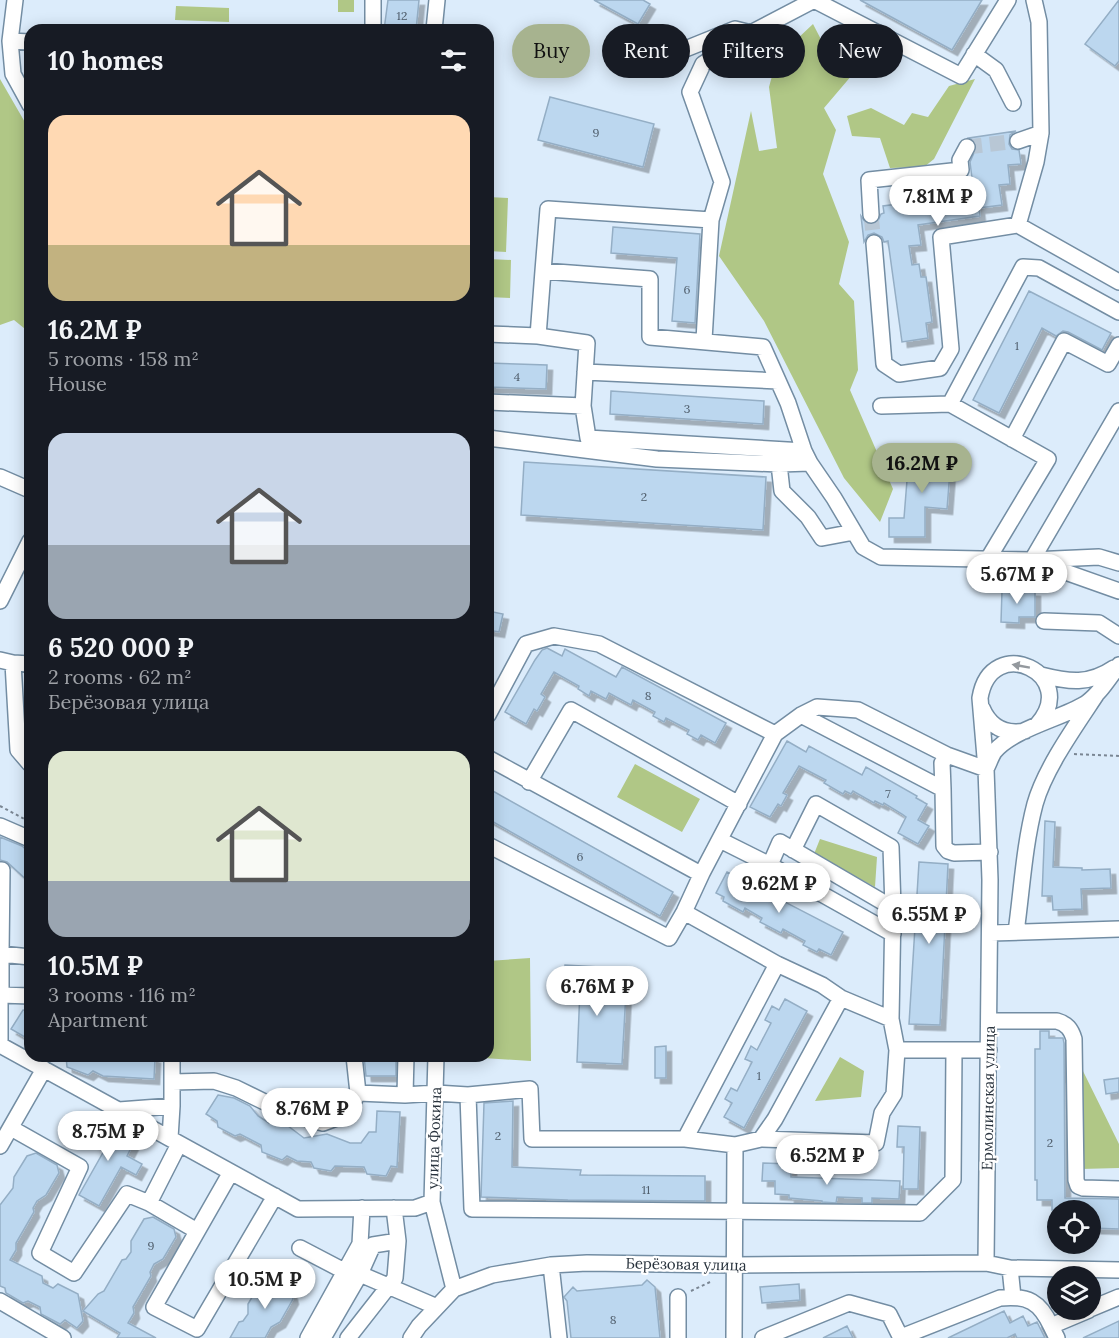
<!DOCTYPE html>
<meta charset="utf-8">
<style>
body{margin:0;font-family:Lora,serif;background:#242831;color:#f1f3f6;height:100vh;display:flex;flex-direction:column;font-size:22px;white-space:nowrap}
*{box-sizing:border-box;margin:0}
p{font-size:20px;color:#9ea1a6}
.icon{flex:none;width:33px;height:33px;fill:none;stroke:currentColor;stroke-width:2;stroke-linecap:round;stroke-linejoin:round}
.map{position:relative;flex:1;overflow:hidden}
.details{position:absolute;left:24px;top:24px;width:470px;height:1038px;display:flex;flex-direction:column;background:#171b24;border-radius:18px;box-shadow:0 3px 15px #0003}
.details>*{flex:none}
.hud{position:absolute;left:512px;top:24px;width:518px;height:54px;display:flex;gap:12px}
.controls{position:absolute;left:1047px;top:1200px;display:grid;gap:12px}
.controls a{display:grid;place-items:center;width:54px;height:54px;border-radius:50%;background:#171b24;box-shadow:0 3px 15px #0003;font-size:30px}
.price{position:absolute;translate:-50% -51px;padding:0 14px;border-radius:21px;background:#fff;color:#222;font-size:20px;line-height:39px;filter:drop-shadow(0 2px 3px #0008)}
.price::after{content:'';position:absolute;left:50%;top:36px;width:18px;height:14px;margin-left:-9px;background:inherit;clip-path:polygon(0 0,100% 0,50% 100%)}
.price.current{background:#a7b38f;color:#111}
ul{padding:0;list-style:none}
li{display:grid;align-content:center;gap:12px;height:318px;padding:0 24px}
li span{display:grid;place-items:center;height:186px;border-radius:18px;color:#555}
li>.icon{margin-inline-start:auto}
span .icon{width:108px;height:108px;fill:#fffc;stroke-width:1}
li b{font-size:26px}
h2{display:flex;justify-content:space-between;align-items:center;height:72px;padding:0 24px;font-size:26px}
.chip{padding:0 21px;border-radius:27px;background:#171b24;box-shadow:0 3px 15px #0003;font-size:21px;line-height:54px}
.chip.current{background:#a7b38f;color:#111}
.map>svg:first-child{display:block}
.green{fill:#b0c786}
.building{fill:#bcd7ef;stroke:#94aec5;stroke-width:1.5;filter:url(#shadow)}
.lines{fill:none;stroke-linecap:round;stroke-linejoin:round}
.minor-tunnel{stroke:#b8c7d5;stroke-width:15;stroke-dasharray:15 8;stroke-linecap:butt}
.minor-casing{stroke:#738da3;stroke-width:18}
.path{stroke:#7a8693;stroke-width:2;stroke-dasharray:3 3;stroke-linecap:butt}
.minor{stroke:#fff;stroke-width:15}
.oneway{fill:#94999e}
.labels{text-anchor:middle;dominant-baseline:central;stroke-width:4.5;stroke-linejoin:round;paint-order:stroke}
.number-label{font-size:12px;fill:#4e5c6a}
.street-label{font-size:15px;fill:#29333d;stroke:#fff}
</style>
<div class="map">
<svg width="1119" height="1338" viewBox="0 0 1119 1338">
<defs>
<filter id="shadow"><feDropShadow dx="5.5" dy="5.5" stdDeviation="0" flood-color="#0004"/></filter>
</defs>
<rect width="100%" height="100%" fill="#dcecfb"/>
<!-- green -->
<path class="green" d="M338,0h16v12h-16z
M176,6l53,2v14l-54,-2z
M813,24l15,29 19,-6 11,21 -34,40 12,22 -13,44 26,68 -10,42 15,17 4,69 -8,20 43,99 -13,33 -36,-44 -80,-157 -45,-65 32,-145 8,40 18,-3 -8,-61 8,-29z
M0,79l30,52v202l-16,-13 -14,5z
M975,79l-41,80 -10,8 -34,1 -10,-30 -28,-2 -5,-20 24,-8 33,17 8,-12 16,4 21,-31z
M488,197l20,1 -2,54 -18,-1z
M488,259l23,1 -1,38 -22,-1z
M635,764l65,35 -18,33 -65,-35z
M820,839l57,18 -2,30 -61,-33z
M530,958l1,103 -63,-4 20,-1v-95z
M840,1057l24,14 -3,26 -46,4z
M1080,1065l39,79v24l-38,1z"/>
<!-- building -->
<path class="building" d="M388,0h31l-3,30h-32z
M594,0h49l7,4 -12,20z
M860,0h122l-30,50z
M1119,0v61l-4,5 -30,-22z
M550,97l104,27 -11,43 -105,-27z
M1016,131l-6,4 -1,9 3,5 7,1 2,14 -13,1 2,19 -11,1 3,20 -23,3 1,8 -62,9 3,20 -12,1 3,19 7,-1 2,13h5l6,45 -6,1 2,15 -26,4 -14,-101 -4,1 -2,-5 -8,-4 -6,2 -4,7 -3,-26 5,7 6,2 5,-2 4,-9 3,-1 -1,-7 91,-12 -4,-32 7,-16 -2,-5 -6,-3z
M613,227l87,7 -5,89 -23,-2 5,-63 -66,-5z
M1029,291l82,42 -9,17 -34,-18 -5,-1 -7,5 -14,-8 -43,85 -26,-13z
M488,363l59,2 -1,24 -58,-2z
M611,391l153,10 -1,23 -153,-10z
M909,455l42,3 -4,51 -22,-2v30h-36v-19h15z
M524,462l242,15 -3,53 -242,-15z
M1002,590l33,1v26h-16v6l-18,-1z
M488,611l15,3 -4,18 -11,-2z
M547,648l15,8 3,-7 51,28 6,-10 104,56 -11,20 -14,-8 -3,5 -11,-6 2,-4 -23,-12 -2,4 -11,-6 2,-4 -22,-12 -2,5 -22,-12 -3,6 -15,-8 -2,5 -11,-7 1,-3 -25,-14 -13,22 4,3 -8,14 -3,-2 -8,15 -21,-12 30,-52 7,-10z
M787,741l19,11 3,-6 53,29 4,-8 51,29 -1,2 11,6 -9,16 11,6 -11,18 -20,-11 8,-16 -4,-3 -18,-11 -1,2 -8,-4 -1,2 -21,-12 -2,3 -6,-3 -2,3 -19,-11 2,-3 -27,-14 -16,27 4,2 -6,11 -3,-2 -8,13 -20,-10z
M491,790l182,102 -13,24 -172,-97v-22z
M1045,821l10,1 -2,45 29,1v2l28,-1 1,19 -30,1 1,20 -29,1 -1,-14h-10z
M0,837l22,9 8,7v30l-23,-21 -7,-2z
M919,862l29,2 -8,161 -31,-1z
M727,872l116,60 -12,23 -12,-6 -2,3 -14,-7 2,-4 -22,-12 -2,4 -21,-11 2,-4 -17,-10 -2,4 -20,-11 1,-4 -8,-4z
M565,965l34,2 -1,23 28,2 -4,72 -45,-2 3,-73 -16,-1z
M785,999l22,12 -63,117 -20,-11 8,-14 -7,-4 6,-11 6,3 15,-29 -7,-3 6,-13 6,4 14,-27 -6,-3 7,-14 7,4z
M23,1010l7,1v29l-19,-11z
M1040,1031h9v7h14l1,5 1,155 54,1v30l-29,-1v-18h-38v-10h-15v-20h-2v-131h5z
M666,1046v32h-11v-31z
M66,1056h37l4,3 10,-3h33l5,2 -1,21 -51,-3 -10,-5 -5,4 -21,-8z
M364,1056h32v20h-30z
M1119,1078v14l-13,2 -2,-14z
M218,1095l16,3 16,8 8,10 11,7 3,-3 12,3 20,15 23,-4 23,9h11l8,-11h7l1,-21 23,1 -3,55 -6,-1 -5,10 -19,-2 -3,-7 -29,-1 -4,5 -17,-3 -3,-6 -14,-1 -10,-5 -5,4 -20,-8 -1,-7 -21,-11 -5,2 -17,-9 -1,-6 -11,-7z
M513,1101l-1,66 69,3 -1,5 125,1v25l-137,-1 -87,-3 3,-94z
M95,1121l39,21 -7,14 15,8 -6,11 -15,-8 -22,39 -20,-11 26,-46 -19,-11z
M898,1126l22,1 -2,62h-15l1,-42h-7z
M36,1153l21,12 2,8 -13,22 -9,6 -4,7 1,4 -18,31v7l-6,10 32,16 1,7 10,5 5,-4 20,10 5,27 -6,7 -12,-8 -5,4 -19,-10 -1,-7 -12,-6 -5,2 -17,-10 -1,-5 -5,-2v-81l13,-17 1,-11 13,-21z
M763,1163l28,1v13l109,4 -1,18 -27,-1v5h-10v-5l-25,-1 -1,6 -14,-1v-1l-33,-3v-3l-14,-1v-13h-13z
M153,1217l21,12 2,8 -13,22 -9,5 -4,8 1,4 -18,31 1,6 -6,10 28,15h-39l3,-5 -37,-22 15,-17 6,-3 18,-31 4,-1 5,-7v-11l13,-22z
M273,1278l17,9 3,12 -13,23 -9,5 -6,11h-35l9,-16 4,-1 5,-7v-10l13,-22z
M647,1280l8,7 5,51h-89l-4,-37 -3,-4 9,-10 4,4 65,-6z
M799,1284l1,16 -38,3 -2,-16z
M1004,1311l6,12 13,-7 5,10 9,-4 8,16h-28l-2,-4 -8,4h-59z
M1119,1321v17h-36z
M847,1326l6,12h-30z"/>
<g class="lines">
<!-- minor-tunnel -->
<path class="minor-tunnel" d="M967,147l51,-6
M871,215l3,28"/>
<defs>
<path id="minor" d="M15,0l-5,41 3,33 17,31
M1034,0l5,22 2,111 -5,29 -18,63 101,57
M373,30v-30
M434,30l3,-30
M10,41l20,1
M974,54l22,16 17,33
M636,69l99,-40 16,4
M1018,141l23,-8
M871,215l-2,-35 92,-10 -1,-10 7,-13
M711,220l11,-38 -32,-90 13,-28 48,-31 63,-33 147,76 47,-76
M874,243l10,121 15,10 41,-6 11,-19 -10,-112 77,-12
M543,271l5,-62 163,11 -7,120
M488,334l50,2
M585,372l193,9
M488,402l95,4
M950,404l73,-137 16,1 80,44
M881,406l69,-2 98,55 -60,100
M488,438l169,21 122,5 31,-1 24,35 29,49 18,10 151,3 67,-3 20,6
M1012,439l52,-98 44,23 11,-19
M804,451l-216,-13 -5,-32 4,-63 -49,-7 5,-65 107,8v58l113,10 25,56 16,48 6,12
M779,464l3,27 26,26 14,21 32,-6
M0,477l30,13
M1032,560l87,-149
M1040,563l79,28
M0,601l30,-60
M1044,621l55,2 20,13
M0,660l13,3 5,87 12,14
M13,663l17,1
M1041,675c28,7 48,10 73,-7
M982,708c8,19 23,27 43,23
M488,715l38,-71 28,-8 45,8 176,90 -73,139 -5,-1 -209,-114
M801,715l142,74 -1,-26 5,-8
M775,734l26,-19 16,-8 41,3 89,45 39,14
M986,769c3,-6 5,-12 8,-17 19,-23 66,-33 91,-48 14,-9 24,-26 34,-39
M529,782l42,-72 168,94
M943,789l1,57 4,5 6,2 36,-1
M0,826l30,13
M720,840l50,25 10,-23 113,66
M488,845l181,93 15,-26 18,-39
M770,865l123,69
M0,870h2l-1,84 29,3
M684,912l93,52 45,21 19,13 50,21 2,-111 -2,-61 -75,-43 -23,46
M1016,932c6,-43 8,-86 19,-128 10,-36 42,-80 63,-112
M991,933l128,-4
M1,954v41l29,1
M0,995v50l298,164 117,-1 17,-6
M891,1019l6,31h92
M990,1021h67c10,3 14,8 17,18l2,141 2,6 5,2 36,1
M354,1056l4,37 47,2
M406,1056l-1,39 31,-2 32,2 62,-6 2,50h153
M436,1056l-4,146 22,87
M172,1082l42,-1 22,7 51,25 36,10 24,-9 11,-21
M468,1095l4,114 448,4 33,-33 1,-130
M119,1110l53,-4
M11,1128l69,39 -40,86 34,20 53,-79 22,9 30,-59
M170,1138l2,-32v-50
M761,1139l115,4 6,-30 12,-19 3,-44
M735,1145l26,-6 14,-20 66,-121
M0,1146l44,-77
M231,1172l-77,135 43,22 78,-133
M149,1203l48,28
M300,1248l44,23
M986,1263l4,-383 -4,-111 -6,-71c11,-67 102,-23 57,27
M551,1265l8,73
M1010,1268l109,2
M360,1274l77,33
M678,1297v41
M0,1301l63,37
M1090,1309l29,-12
M901,1337l99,-39c28,-3 40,4 51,28
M308,1338l52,-94 2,-36
M323,1338l37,-64 13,-29 25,-4
M348,1338l47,-60 3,-37 -4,-33
M411,1338l8,-12 35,-37 38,-14 59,-10 36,-2 148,2 251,-2 24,5 3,29
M734,1338l1,-193 -50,-6 92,-175
M763,1338l86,-35 40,11 12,24
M1057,1338l-6,-12 38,-16"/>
</defs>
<!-- minor casing -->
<use href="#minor" class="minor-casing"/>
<!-- path -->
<path class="path" d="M1074,754l45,2
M0,806l30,16
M691,1291l19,-9"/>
<!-- minor -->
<use href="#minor" class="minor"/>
</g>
<!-- one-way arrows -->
<defs><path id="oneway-solid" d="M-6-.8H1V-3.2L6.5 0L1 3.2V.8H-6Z" transform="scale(1.5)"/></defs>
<use class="oneway" href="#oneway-solid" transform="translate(1021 666) rotate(-170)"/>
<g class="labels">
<!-- number labels -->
<g class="number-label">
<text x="402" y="15">12</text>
<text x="596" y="132">9</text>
<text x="687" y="289">6</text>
<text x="1017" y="345">1</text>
<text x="517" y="376">4</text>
<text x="687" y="408">3</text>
<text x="644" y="496">2</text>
<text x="648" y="695">8</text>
<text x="888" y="793">7</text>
<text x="580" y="856">6</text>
<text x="759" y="1075">1</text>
<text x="498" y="1135">2</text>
<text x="1050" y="1142">2</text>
<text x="646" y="1189">11</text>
<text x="151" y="1245">9</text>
<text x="613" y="1319">8</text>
</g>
<!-- street labels -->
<g class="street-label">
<text transform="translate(988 1098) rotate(-89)">Ермолинская улица</text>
<text transform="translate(434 1138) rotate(-88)">улица Фокина</text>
<text transform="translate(686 1264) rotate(1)">Берёзовая улица</text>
</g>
</g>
</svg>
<div class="controls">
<a><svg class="icon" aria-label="locate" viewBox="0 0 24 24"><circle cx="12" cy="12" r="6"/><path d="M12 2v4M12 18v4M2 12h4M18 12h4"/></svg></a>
<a><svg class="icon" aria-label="layers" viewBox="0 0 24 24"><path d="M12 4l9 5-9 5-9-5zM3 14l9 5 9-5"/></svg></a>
</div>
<b class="price" style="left:938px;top:227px">7.81M ₽</b>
<b class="price current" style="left:922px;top:494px">16.2M ₽</b>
<b class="price" style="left:1017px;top:605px">5.67M ₽</b>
<b class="price" style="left:779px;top:914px">9.62M ₽</b>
<b class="price" style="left:929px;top:945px">6.55M ₽</b>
<b class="price" style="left:597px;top:1017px">6.76M ₽</b>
<b class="price" style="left:312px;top:1139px">8.76M ₽</b>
<b class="price" style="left:108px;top:1162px">8.75M ₽</b>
<b class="price" style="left:827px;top:1186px">6.52M ₽</b>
<b class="price" style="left:265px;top:1310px">10.5M ₽</b>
<div class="hud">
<a class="chip current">Buy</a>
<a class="chip">Rent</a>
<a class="chip">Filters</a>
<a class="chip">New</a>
</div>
<section class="details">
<h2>10 homes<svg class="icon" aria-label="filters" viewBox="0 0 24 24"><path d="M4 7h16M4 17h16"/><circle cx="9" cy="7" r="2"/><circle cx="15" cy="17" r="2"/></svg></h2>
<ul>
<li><span style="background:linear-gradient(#ffd9b3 70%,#c2b280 0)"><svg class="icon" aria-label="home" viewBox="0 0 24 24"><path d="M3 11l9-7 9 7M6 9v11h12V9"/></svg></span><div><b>16.2M ₽</b><p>5 rooms · 158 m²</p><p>House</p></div></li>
<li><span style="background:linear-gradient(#c9d6e8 60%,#9aa5b1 0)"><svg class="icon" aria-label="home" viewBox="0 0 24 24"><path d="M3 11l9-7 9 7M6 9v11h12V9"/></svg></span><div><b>6 520 000 ₽</b><p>2 rooms · 62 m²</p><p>Берёзовая улица</p></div></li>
<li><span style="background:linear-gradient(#dfe7d0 70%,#9aa5b1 0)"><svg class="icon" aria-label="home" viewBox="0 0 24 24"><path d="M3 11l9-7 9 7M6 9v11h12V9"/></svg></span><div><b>10.5M ₽</b><p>3 rooms · 116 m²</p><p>Apartment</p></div></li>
</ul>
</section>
</div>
